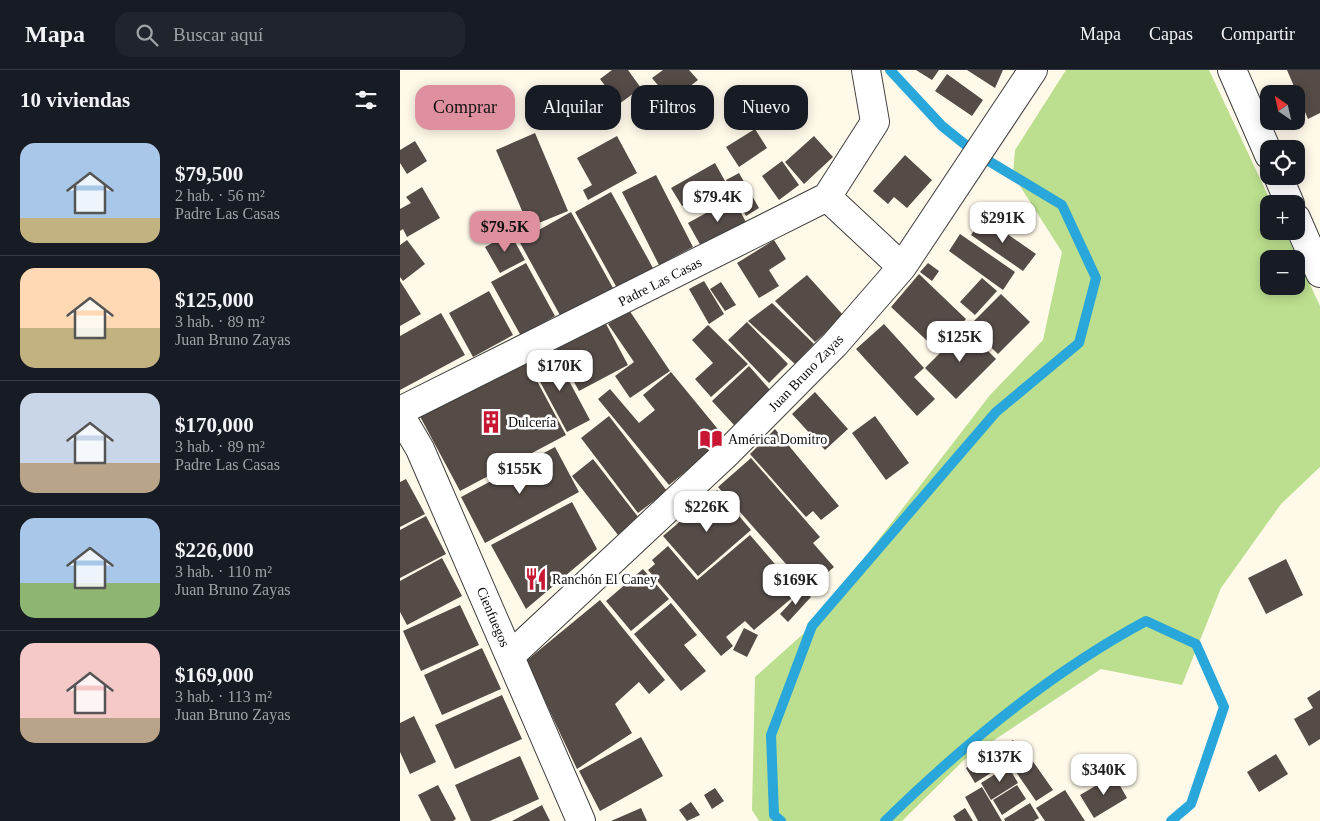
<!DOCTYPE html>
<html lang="es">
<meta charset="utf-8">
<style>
body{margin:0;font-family:"Times New Roman",serif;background:#20242c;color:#f1f3f6;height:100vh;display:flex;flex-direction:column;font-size:19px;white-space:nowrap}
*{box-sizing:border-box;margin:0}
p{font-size:16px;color:#9ea1a6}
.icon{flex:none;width:28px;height:28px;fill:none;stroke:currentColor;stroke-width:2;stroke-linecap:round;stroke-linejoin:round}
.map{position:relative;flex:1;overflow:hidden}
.details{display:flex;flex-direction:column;background:#171b24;width:400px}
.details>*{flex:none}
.guide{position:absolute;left:15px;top:15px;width:475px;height:45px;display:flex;gap:10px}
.needle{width:32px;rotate:326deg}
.controls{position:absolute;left:860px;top:15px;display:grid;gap:10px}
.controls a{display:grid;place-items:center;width:45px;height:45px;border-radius:10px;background:#171b24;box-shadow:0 2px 12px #0003;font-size:25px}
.price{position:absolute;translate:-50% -42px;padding:0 11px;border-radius:10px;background:#fff;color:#222;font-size:16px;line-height:32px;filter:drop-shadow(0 1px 2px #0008)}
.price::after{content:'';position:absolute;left:50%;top:30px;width:15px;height:11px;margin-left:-8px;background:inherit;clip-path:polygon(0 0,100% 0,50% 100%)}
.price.on{background:#df909e;color:#111}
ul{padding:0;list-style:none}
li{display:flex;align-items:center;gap:15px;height:125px;padding:0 20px}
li+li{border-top:1px solid #363941}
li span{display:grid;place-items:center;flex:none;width:140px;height:100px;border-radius:15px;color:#555}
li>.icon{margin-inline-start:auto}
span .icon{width:60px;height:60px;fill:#fffc;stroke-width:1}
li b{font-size:21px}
h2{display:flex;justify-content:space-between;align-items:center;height:60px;padding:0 20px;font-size:21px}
.pill{padding:0 18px;border-radius:15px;background:#171b24;box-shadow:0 2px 12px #0003;font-size:18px;line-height:45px}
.pill.on{background:#df909e;color:#111}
header{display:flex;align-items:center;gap:30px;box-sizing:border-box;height:70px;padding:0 25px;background:#171b24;border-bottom:1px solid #363941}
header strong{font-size:24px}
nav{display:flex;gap:28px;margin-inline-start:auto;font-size:18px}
.search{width:350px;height:45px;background:#20242c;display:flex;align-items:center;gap:12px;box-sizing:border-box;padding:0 18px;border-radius:15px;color:#9ea1a6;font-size:19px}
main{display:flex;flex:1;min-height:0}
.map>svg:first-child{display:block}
.forest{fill:#bbdf8e;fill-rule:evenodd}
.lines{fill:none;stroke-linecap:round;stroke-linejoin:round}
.stream{stroke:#29a7da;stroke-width:10}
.building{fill:#554b47}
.minor-casing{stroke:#3f3f3f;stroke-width:30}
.minor{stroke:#fff;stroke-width:28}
.labels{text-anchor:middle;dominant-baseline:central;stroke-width:5;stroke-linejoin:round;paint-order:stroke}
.street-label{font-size:14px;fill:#0c0c0c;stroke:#fff}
.poi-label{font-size:14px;fill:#0c0c0c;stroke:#fff;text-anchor:start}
</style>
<header>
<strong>Mapa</strong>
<div class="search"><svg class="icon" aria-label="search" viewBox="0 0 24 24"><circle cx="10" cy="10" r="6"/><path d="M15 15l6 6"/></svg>Buscar aquí</div>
<nav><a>Mapa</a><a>Capas</a><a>Compartir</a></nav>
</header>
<main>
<section class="details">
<h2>10 viviendas<svg class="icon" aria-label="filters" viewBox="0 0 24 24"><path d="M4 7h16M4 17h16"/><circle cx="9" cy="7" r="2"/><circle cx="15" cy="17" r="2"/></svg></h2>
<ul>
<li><span style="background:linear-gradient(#a9c7e8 75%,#c2b280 0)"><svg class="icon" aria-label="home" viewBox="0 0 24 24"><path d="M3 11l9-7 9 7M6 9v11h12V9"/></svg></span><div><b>$79,500</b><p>2 hab. · 56 m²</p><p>Padre Las Casas</p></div></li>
<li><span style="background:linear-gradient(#ffd9b3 60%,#c2b280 0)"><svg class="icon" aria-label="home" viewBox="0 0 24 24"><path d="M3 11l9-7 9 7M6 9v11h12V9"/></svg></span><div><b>$125,000</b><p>3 hab. · 89 m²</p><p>Juan Bruno Zayas</p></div></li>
<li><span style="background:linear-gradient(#c9d6e8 70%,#b9a48a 0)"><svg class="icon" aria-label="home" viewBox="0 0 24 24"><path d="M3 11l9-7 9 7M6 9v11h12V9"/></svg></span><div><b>$170,000</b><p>3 hab. · 89 m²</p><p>Padre Las Casas</p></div></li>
<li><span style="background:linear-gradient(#a9c7e8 65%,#8fb573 0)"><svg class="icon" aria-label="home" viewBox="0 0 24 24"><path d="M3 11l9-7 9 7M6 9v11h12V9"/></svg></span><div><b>$226,000</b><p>3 hab. · 110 m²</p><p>Juan Bruno Zayas</p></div></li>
<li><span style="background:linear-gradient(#f6c9c9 75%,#b9a48a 0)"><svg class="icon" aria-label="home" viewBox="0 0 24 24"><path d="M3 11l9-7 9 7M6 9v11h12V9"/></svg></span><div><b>$169,000</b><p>3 hab. · 113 m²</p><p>Juan Bruno Zayas</p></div></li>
</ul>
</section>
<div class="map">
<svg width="920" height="751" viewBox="0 0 920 751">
<rect width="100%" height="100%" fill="#fff9ea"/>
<!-- forest -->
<path class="forest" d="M666,0h143l63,134h-3v27h16l35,75v161l-39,37 -60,84 -39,97 -81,-16 -137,91 -62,61h-143l-7,-11 3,-133 57,-51 178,-231 53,-55 19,-88 -49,-77 2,-25zM869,189h27v27h-27z"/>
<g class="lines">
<!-- stream -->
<path class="stream" d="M381,751l-7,-6 -3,-80 41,-109 184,-214 83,-69 17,-65 -34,-73 -85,-51 -35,-28 -52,-56
M485,751c78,-76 164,-148 261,-200l50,23 28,63 -33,97 -20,17"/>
</g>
<!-- building -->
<path class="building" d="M212,0h16l13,18 -22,16 -19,-25z
M263,0h26l9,10 -27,21 -19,-23z
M516,0h23l-7,10z
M567,0h36l-8,18z
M887,0h33v43l-12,6z
M547,4l36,26 -11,16 -37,-25z
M355,59l12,19 -28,19 -13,-20z
M135,63l33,78 -39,16 -33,-77z
M217,66l20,37 -49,27 -5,-10 9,-5 -15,-27z
M414,66l19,21 -29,27 -19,-22z
M15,71l12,20 -20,13 -7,-11v-13z
M505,85l27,25 -25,28 -13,-11 -6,7 -15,-13z
M382,91l17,24 -20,15 -17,-24z
M315,93l16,29 -22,13 -7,-11 -20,12 -11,-18z
M339,103l20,35 -13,8 -20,-36z
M256,105l37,72 -34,18 -37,-73z
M22,117l18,31 -33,19 -4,-8 -3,2v-22l11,-6 -5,-6z
M211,122l42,76 -36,20 -42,-76z
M333,128l14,26 -45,24 -14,-25z
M171,142l42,76 -52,29 -42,-76z
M583,147l53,37 -13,17 -52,-36z
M110,163l15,27 -25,13 -15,-26z
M560,164l55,38 -12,18 -54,-39z
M7,170l18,24 -22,17 -3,-4v-32z
M374,170l12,19 -17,11 10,16 -20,12 -22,-35z
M126,193l29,53 -34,20 -30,-54z
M528,193l11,8 -7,10 -12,-9z
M519,204l47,45 -28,32 -47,-44z
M407,205l37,41 -29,26 -40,-41z
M582,208l15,13 -22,24 -15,-13z
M0,211l21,33 -21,12z
M304,211l20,33 -15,10 -20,-35z
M321,212l15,23 -11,6 -15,-22z
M89,221l24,44 -40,22 -24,-44z
M601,224l29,28 -32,32 -29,-28z
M372,233l42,41 -19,20 -47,-43z
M229,240l41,61 -40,27 -15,-22 19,-14 -26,-38z
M41,243l24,42 -65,35v-54z
M205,252l23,43 -49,26 -23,-42z
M347,252l41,42 -19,19 -41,-43z
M484,254l40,44 -10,9 21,22 -18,17 -61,-67z
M308,255l40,39 -37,33 -16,-18 18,-16 -21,-23z
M565,258l31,31 -40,40 -31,-31z
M153,281l37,69 -23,12 -37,-69z
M122,283l44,82 -106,56 -44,-82z
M349,296l22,25 -37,34 -22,-24z
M271,302l55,67 -57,46 -71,-86 12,-10 29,34 16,-13 -12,-15z
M415,322l33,37 -23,21 -33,-36z
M209,346l58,75 -29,22 -57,-75z
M475,346l34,47 -23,17 -34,-47z
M375,359l64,77 -18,14 -8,-9 -7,6 -56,-63z
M155,377l24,45 -94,51 -24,-46z
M351,388l69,79 -7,6 21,24 -26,22 -90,-102z
M193,389l46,59 -21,17 -46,-59z
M6,409l19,35 -25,13v-45z
M317,420l34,40 -53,46 -35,-40z
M172,432l25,47 -71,60 -35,-64z
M26,446l20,38 -46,24v-48z
M350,465l49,57 -45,38 -9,-9 -19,16 7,9 -12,10 -73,-86 7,-6 -3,-4 16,-14 29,34z
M42,488l20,38 -55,29 -7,-13v-31z
M886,489l17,36 -37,19 -18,-36z
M243,499l26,30 -38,32 -25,-30z
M403,519l8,8 -23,25 -8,-8z
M200,530l65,80 -16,14 -10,-12 -24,22 17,29 -55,36 -51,-108z
M271,533l26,32 -13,10 22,26 -25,20 -47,-57z
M60,535l19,40 -58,26 -18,-40z
M344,558l14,7 -11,22 -14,-7z
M82,578l19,41 -59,26 -18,-40z
M920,620v49l-11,7 -15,-27 19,-11 -6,-10z
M102,625l20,44 -67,30 -20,-44z
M14,646l22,46 -26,12 -10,-22v-29z
M241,667l22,39 -63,35 -21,-40z
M613,670l10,16 -15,9 -10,-16z
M596,679l9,15 -30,19 -9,-15z
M876,684l12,20 -29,18 -12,-20z
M120,686l19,43 -49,22h-19l-16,-36z
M632,690l21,30 -17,11 -20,-29z
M608,696l10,17 -27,17 -10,-17z
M714,705l13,23 -33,20 -14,-23z
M38,715l18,34 -3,2h-22l-13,-26z
M617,715l9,14 -24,16 -9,-15z
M582,717l20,34h-24l-13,-24z
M315,718l9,13 -12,8 -8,-14z
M665,720l20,31h-40l-9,-13z
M291,732l9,13 -13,6 -8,-11z
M630,733l9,15 -5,3h-29l-1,-2z
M142,735l8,16h-38z
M241,738l6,13h-36z
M565,738l8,13h-17l-3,-5z"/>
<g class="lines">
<defs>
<path id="minor" d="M832,0l37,85
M878,106l12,28
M427,127l75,70
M896,148l24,55
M0,341l427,-214 48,-75 -9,-52
M0,345l20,34 161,372
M110,586l218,-204 107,-108 67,-77 131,-197"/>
</defs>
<!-- minor casing -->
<use href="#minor" class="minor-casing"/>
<!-- minor -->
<use href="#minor" class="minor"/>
</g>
<!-- icons -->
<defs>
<symbol id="building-bare" viewBox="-9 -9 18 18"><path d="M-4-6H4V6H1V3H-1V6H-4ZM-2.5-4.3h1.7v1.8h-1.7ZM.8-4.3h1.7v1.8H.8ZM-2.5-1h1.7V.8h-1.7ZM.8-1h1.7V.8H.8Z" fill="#c81733" stroke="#fff" stroke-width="2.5" paint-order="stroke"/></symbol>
<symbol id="library-bare" viewBox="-9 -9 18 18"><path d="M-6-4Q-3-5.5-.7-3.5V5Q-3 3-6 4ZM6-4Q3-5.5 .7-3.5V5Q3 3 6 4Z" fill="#c81733" stroke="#fff" stroke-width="2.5" paint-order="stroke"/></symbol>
<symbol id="restaurant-bare" viewBox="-9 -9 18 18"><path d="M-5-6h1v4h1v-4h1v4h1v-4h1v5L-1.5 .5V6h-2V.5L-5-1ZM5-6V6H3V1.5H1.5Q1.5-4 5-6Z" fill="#c81733" stroke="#fff" stroke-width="2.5" paint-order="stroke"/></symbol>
</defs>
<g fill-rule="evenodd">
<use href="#building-bare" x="75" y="336" width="32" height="32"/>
<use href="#library-bare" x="295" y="353" width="32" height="32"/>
<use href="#restaurant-bare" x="120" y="493" width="32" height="32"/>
</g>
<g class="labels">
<!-- street labels -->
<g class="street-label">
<text transform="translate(260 212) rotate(-27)">Padre Las Casas</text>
<text transform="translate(406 303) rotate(-46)">Juan Bruno Zayas</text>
<text transform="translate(93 547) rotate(67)">Cienfuegos</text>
</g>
<!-- poi labels -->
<g class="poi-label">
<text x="108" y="352">Dulcería</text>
<text x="328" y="369">América Domitro</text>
<text x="152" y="509">Ranchón El Caney</text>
</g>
</g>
</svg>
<div class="controls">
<a><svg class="needle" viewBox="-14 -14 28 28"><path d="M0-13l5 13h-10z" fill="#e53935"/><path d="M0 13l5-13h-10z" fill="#9ea1a6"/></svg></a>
<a><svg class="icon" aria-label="locate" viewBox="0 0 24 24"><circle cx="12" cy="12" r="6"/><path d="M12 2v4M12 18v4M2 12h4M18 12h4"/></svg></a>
<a>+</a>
<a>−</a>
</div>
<b class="price" style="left:318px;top:153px">$79.4K</b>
<b class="price" style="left:603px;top:174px">$291K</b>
<b class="price on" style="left:105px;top:183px">$79.5K</b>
<b class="price" style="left:560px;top:293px">$125K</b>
<b class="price" style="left:160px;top:322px">$170K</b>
<b class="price" style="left:120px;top:425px">$155K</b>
<b class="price" style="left:307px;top:463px">$226K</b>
<b class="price" style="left:396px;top:536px">$169K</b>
<b class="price" style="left:600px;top:713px">$137K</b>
<b class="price" style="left:704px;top:726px">$340K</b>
<div class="guide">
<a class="pill on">Comprar</a>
<a class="pill">Alquilar</a>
<a class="pill">Filtros</a>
<a class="pill">Nuevo</a>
</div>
</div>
</main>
